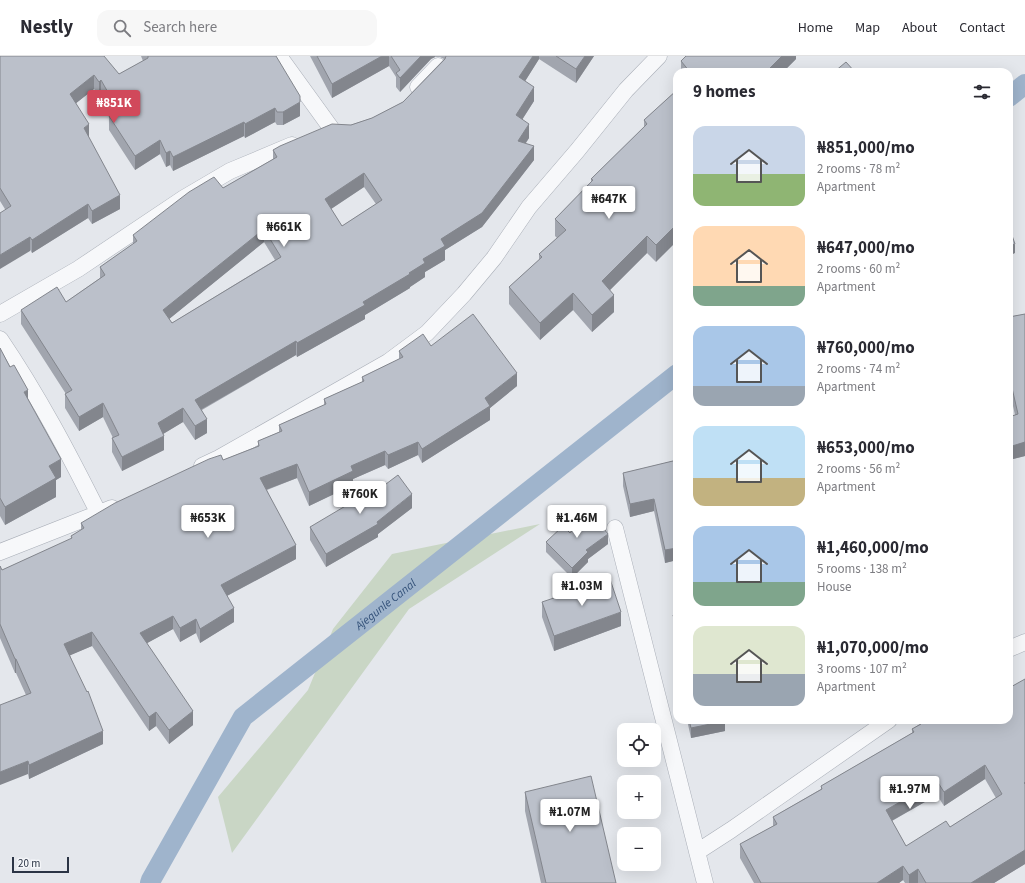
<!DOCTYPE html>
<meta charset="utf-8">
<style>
body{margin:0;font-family:"Source Sans 3",sans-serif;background:#f7f7f7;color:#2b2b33;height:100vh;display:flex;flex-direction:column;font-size:15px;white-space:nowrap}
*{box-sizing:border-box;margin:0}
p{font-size:13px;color:#7c7c81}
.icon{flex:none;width:22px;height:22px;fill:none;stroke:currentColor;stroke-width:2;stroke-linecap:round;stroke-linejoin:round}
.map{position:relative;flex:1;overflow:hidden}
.side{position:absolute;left:673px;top:12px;width:340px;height:656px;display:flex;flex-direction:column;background:#fff;border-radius:12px;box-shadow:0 4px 16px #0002}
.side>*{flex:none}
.buttons{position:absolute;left:617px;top:667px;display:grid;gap:8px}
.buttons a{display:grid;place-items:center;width:44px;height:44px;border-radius:8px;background:#fff;box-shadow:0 4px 16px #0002;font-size:20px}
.scale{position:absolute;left:12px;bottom:10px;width:57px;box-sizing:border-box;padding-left:4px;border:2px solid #2b3445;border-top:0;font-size:11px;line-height:14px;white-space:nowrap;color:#2b3445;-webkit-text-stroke:3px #f4f6f9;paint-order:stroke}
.price{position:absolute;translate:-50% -34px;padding:0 9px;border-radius:4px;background:#fff;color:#222;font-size:13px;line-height:26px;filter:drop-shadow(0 1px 2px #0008)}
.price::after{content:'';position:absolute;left:50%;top:24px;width:12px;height:9px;margin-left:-6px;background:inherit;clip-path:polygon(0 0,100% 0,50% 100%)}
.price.on{background:#d1495b;color:#fff}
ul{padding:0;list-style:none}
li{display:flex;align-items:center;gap:12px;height:100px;padding:0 20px}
li span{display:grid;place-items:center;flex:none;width:112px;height:80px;border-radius:12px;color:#555}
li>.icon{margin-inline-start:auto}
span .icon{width:48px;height:48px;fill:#fffc;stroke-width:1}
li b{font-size:17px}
h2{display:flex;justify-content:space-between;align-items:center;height:48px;padding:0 20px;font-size:17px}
header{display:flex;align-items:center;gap:24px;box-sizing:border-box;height:56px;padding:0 20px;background:#fff;border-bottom:1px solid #e1e1e2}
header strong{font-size:19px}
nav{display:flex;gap:22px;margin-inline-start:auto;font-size:14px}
.search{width:280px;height:36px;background:#f7f7f7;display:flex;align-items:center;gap:10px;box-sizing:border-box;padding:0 14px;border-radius:12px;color:#7c7c81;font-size:15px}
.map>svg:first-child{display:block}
.green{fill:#c9d6c5}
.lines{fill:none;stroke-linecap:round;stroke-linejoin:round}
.canal{stroke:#9fb4cc;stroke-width:20}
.street-casing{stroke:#a9aeb7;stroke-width:17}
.street{stroke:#f7f8fa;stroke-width:16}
.wall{fill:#a1a5ae;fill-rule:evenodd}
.shaded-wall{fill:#83868d}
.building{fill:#bbc0ca;stroke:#83868d;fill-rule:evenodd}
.labels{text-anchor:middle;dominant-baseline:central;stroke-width:3.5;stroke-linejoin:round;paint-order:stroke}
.water-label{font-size:12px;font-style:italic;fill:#34527a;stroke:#f4f6f9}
</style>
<header>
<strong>Nestly</strong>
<div class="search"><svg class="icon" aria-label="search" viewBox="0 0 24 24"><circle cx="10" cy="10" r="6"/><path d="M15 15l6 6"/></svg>Search here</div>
<nav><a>Home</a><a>Map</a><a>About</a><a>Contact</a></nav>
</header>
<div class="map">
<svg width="1025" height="827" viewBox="0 0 1025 827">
<rect width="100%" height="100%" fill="#e4e7ec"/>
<!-- green -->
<path class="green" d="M540,468l-131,85 -177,244 -14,-56 90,-107 25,-61 59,-75z"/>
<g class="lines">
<!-- canal -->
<g class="canal">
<path d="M1009,41l16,-13"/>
<path id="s1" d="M150,827l1,-3 92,-163 434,-343"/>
</g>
<defs>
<path id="street" d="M279,0l52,72
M418,31l20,-21
M0,258l78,-45 106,-71 46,-27 62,-26
M0,283c38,56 69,115 99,175
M202,410l17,-8 169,-96 39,-29 37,-39 30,-36 35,-51 48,-56 49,-61 33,-34
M615,472l90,355
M0,496l112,-44
M1009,593l16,-7
M697,796l34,-22 158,-110"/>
</defs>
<!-- street casing -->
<use href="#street" class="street-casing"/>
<!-- street -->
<use href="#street" class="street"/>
</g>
<!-- wall -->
<path class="wall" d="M0,0l119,18 24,-13 -2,-5h135l24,60 -17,9h-6l-2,-3 -30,16 -1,-2 -71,35 -3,-6 -4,2 -6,-13 -25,16 -26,-40v-14l4,-2 -12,-20 -2,1 -5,-6 -18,14 13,35 31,71 -28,15 -4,-6 -56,35 -32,-52z
M310,0h284l-18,27 -37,-24 -14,22 9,20 -12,19 7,18 -3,5 8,17 -52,67 -37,23v10l-20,12v5l-15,10v1l-45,27v4l-68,38 -1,-2 -94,55 5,23 -12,7 -12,-18 -20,12 1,16 -42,21 -10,-19v-14h1l-10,-21 -24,14 -14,-23v-14h1l-45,-70v-14l45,-8 34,-24v-11l33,-23v-9l90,-47 50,-29v-9l99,-32 31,-16 41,-43 -4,-2h-5l-4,2 -31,33 -4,-5v-10l-7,-11 -57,32zM364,131l12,17 -34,22 -11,-17zM264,186l11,18 -103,63 -3,-4z
M796,0v3l-13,13h-102v-11z
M677,34l-21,172 -9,-9 -37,37 4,22 -22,20 -19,-22 -33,30 -31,-36v-17l30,-27v-6l18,-16 -2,-2v-17l36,-37v-3l53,-52v-7z
M1025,258v142l-16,4v-43l6,-2 -6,-27v-71z
M431,290l86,40 -27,22v12l-68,43 -4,-8 -30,14 -3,-4 -32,14v6l-44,21 -12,-28 -30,12 29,69 -69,37 7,26 -34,21 -4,-10 -16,9 -7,-13 -26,14 46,82 -24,19 -13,-18 -7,5 -57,-85 -22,9 33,89 -74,35 -1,-5 -2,-79 -10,-22h-1l-15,-35v-72l2,4 69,-31v-3l10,-6v-7l142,-63 35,-14v-5l21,-9v-7l45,-20v-6l38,-17v-5l37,-18v-8z
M0,292l28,51 33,78 -5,3v17l-51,28 -5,-9z
M677,404v100l-12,3 -11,-52 -24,6 -7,-31v-13z
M366,443l46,9 -34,26v3l-52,30 -16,-27v-13z
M570,477l38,11 -20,15v3l-16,16 -26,-26v-10z
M542,546l79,24 -67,25 -12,-34z
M677,558v28l-4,-15v-12z
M1025,623v185l-31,19h-89l-2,-3 -4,3h-145l-14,-25v-14l33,-18v-9l48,-28v-3l91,-53v-4l8,-5v-1l89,-3zM985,723l11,19 -46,29 -44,19 -14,-25 45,-26 7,11z
M687,664h37l1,11 -34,7z
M525,736l91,91h-75l-16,-72z"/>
<!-- shaded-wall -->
<path class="shaded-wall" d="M382,0h7v10l-57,32v-14z
M421,0h14v1l-4,2 -31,33v-14z
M533,0h6v3l-20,32v-14z
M585,0h9l-18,27v-14z
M782,0h14v3l-13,13h-17z
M94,19v14l-24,19v-14z
M101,24v14l-2,1v-13z
M534,31v14l-18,28v-14z
M300,46v14l-17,9v-13z
M275,52v14l-30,16v-14z
M244,66v14l-71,35v-14z
M89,68v14l-5,-10z
M529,68v14l-11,16v-13z
M160,84v14l-25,16v-14z
M534,90v14l-52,67 -37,23v10l-20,12v5l-15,10v1l-45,27v4l-68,38v-14l112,-70 14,-14 18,-20z
M170,95v14l-4,2v-14z
M364,117v14l-39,26v-14z
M120,139v14l-28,15v-13z
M88,148v14l-56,35v-13z
M677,168v17l-21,21v-17z
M264,173v13l-101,82v-14z
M647,180v17l-45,45v-17z
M30,181v14l-30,18v-14z
M1015,188v9l-6,3v-10z
M573,237v17l-33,30v-17z
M614,239v17l-22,20v-17z
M296,285v14l-101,58v-13z
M517,317v13l-27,22v12l-68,43v-14l63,-51z
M28,334v19l-4,-17z
M103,347v14l-24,14v-14z
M183,352v14l-25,15v-14z
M207,363v14l-12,7v-14z
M164,380v14l-42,21v-14z
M418,386v13l-30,14v-14z
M1025,386v14l-16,4v-13z
M385,395v14l-32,14v6l-44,21v-14l42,-26z
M61,403v18l-5,3v17l-51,28v-18l44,-41z
M297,408v14l-37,14v-14z
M412,438v14l-34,26v3l-52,30v-13l51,-32z
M654,443v12l-24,6v-13z
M608,478v10l-20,15v3l-16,16v-10l14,-18z
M296,489v14l-75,40v-14z
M677,492v12l-12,3v-13z
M1009,529h2v12h-2z
M234,552v14l-34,21v-14z
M621,556v14l-67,25v-15z
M173,560v13l-33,18v-14z
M196,563v14l-16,9v-14z
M92,576v14l-28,12v-14z
M15,603h1v14h-1z
M193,655v14l-24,19v-14z
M156,656v14l-7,5v-14z
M725,665v10l-34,7v-10z
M103,675v13l-74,35v-14z
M28,705v13l-28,11v-13z
M985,709v14l-41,27v-14z
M937,725v14l-51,29v-14z
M1025,794v14l-31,19h-23z
M903,810v14l-4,3h-22z
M918,813v14h-9v-8z"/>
<!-- building -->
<path class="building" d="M0,0h104l15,18 29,-16v-2h128l24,40v6l-17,10h-6l-2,-4 -30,16 -1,-2 -71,35 -3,-6 -4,2 -6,-13 -25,16 -26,-40 9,-6 -17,-30 -2,2 -5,-7 -24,19 19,30 -5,4 36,67 -28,16 -4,-7 -56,36 -2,-3 -30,18v-42l11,-7 -11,-18z
M317,0h65l-50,28z
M391,0h30l-21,22 -4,-5 4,-3z
M446,0h87l-14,21 15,10 -18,28 13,9 -11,17 16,5 -52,67 -41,26 4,7 -22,13 2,4 -16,10 1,1 -47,28 2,3 -68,38 -1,-2 -101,59 12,19 -12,7 -12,-18 -25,15 6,13 -42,21 -10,-19 7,-3 -16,-32 -24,14 -14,-23 7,-4 -51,-80 36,-23 9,15 39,-27 -5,-8 37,-26 -4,-6 56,-43 25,-15 9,11 54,-31 -4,-7 7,-4 52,-22 19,1 21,-7 31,-16 42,-43zM364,117l18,27 -40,26 -17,-27zM264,173l17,28 -109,66 -9,-13z
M556,0h29l-9,13z
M686,0h96l-16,16h-76l-9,-11z
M846,6l9,10h-21z
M677,34v134l-21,21 -9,-9 -45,45 12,14 -22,20 -19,-22 -33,30 -31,-36 33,-30 -3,-3 27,-24 -11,-11 38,-39 -2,-1 56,-55 -3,-4z
M1009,171l6,17 -6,2z
M473,258l44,59 -32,25 5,8 -68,43 -4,-7 -30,13 -3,-4 -34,15 2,5 -44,21 -12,-28 -37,14 36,67 -75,40 13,23 -34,21 -4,-10 -16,9 -7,-12 -33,17 53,78 -24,19 -13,-18 -7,5 -57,-85 -28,12 23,48 1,-1 15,40 -74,34 -1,-4 -28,11v-67l31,-12 -15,-34h-1l-15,-35v-58l2,4 70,-32 -1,-2 13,-8 -3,-5 34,-20 94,-44 12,-4 2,5 36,-14 -1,-5 24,-10 -3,-6 47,-21 -2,-5 40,-18 -2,-4 41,-20 -4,-6 24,-17 8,12z
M1025,258v128l-16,5v-30l9,-3 -9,-39v-58z
M0,292l10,19 4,-2 14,25 -4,2 37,67 -12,7 7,12 -51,29 -5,-9z
M677,404v88l-12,2 -11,-51 -24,5 -7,-31z
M398,419l14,19 -35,28 1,2 -52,30 -16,-27 54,-32 2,4z
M588,453l20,25 -22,16 2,2 -16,16 -26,-26 17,-16 7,7z
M1009,522l2,7h-2z
M610,523l11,33 -67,24 -12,-34z
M677,558v15l-4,-14z
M1025,623v103l-1,1 1,1v66l-54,33h-45l-8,-14 -9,6 -6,-9 -26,17h-116l-21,-39 37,-20 -4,-7 49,-28 -1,-3 93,-54 -2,-3 9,-5 -1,-1 5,-3h84v-32zM985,709l17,29 -52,33 -4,-6 -40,25 -20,-36 51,-29 7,11z
M689,664h35l1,1 -34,7z
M591,720l25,107h-70l-21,-91z"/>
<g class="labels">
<!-- water labels -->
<g class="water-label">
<text stroke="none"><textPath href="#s1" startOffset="372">Ajegunle Canal</textPath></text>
</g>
</g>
</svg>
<div class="buttons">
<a><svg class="icon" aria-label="locate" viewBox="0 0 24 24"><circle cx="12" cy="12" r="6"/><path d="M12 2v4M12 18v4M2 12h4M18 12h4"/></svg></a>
<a>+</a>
<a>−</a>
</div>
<div class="scale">20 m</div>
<b class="price on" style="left:114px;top:68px">₦851K</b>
<b class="price" style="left:609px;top:164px">₦647K</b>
<b class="price" style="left:284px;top:192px">₦661K</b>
<b class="price" style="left:360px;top:459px">₦760K</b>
<b class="price" style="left:208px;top:483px">₦653K</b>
<b class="price" style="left:577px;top:483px">₦1.46M</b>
<b class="price" style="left:582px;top:551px">₦1.03M</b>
<b class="price" style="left:910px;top:754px">₦1.97M</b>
<b class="price" style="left:570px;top:777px">₦1.07M</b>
<section class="side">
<h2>9 homes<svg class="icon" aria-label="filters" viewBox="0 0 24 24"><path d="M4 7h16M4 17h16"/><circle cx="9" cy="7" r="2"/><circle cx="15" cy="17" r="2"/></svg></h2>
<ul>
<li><span style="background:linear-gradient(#c9d6e8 60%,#8fb573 0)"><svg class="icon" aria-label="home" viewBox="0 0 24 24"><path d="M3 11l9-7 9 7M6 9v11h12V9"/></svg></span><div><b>₦851,000/mo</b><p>2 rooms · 78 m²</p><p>Apartment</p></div></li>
<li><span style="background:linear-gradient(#ffd9b3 75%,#7fa58c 0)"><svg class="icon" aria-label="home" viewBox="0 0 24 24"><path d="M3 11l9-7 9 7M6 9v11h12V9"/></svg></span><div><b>₦647,000/mo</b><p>2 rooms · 60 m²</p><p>Apartment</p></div></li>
<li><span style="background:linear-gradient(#a9c7e8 75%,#9aa5b1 0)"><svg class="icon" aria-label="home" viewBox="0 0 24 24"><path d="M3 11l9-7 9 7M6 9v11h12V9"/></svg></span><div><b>₦760,000/mo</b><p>2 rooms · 74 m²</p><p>Apartment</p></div></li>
<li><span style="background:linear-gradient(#bfe0f5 65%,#c2b280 0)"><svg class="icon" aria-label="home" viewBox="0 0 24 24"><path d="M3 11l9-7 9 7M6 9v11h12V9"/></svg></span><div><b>₦653,000/mo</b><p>2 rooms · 56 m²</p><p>Apartment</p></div></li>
<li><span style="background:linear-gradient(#a9c7e8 70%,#7fa58c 0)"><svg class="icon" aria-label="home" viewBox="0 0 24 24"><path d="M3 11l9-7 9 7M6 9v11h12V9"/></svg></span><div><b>₦1,460,000/mo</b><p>5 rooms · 138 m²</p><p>House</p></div></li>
<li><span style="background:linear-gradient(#dfe7d0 60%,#9aa5b1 0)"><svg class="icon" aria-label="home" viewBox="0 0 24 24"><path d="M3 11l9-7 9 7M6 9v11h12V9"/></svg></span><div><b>₦1,070,000/mo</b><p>3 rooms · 107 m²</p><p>Apartment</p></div></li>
</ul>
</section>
</div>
